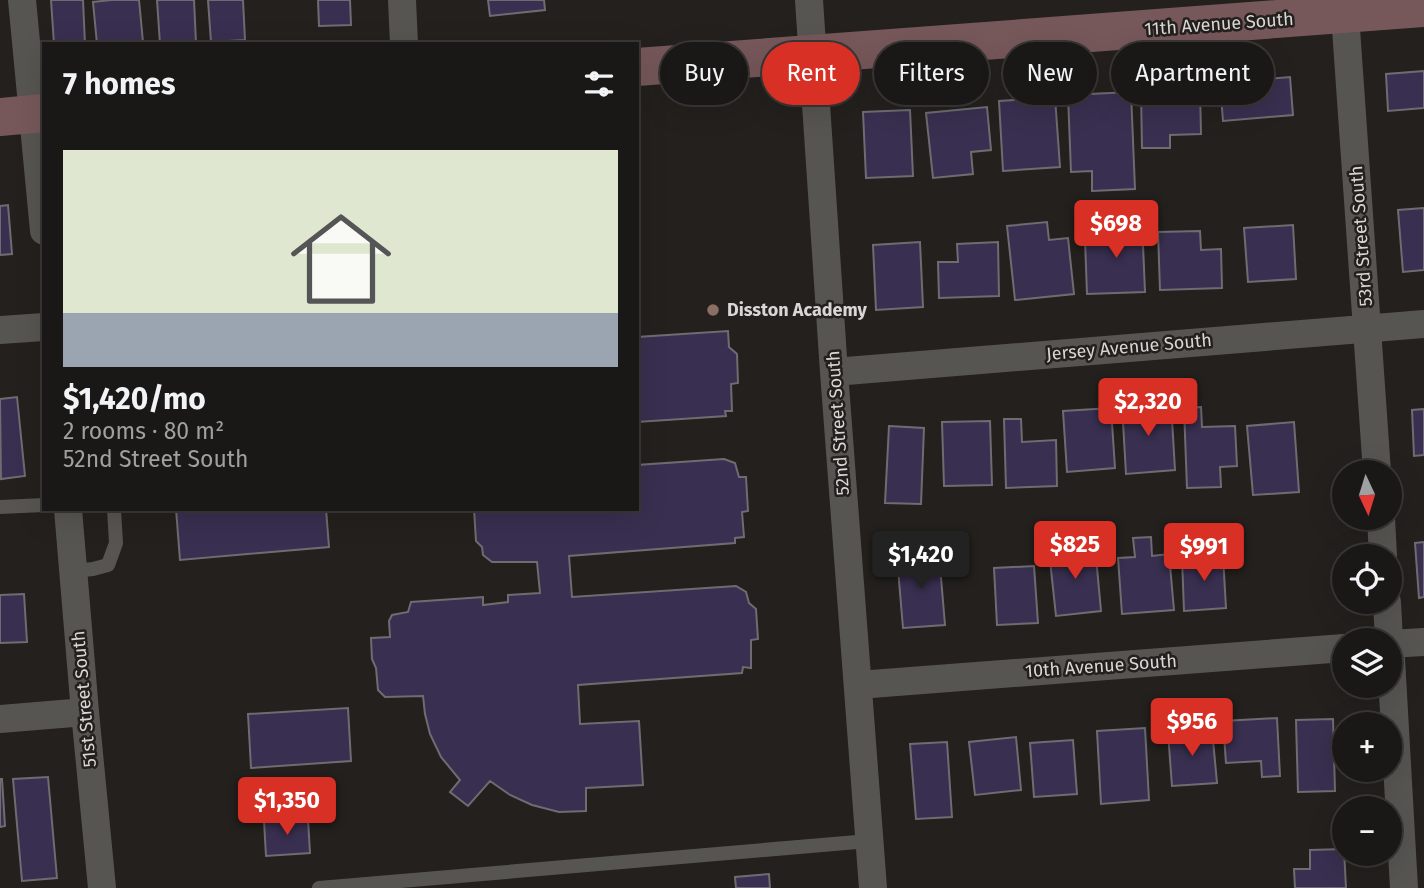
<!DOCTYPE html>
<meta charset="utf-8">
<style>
body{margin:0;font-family:"Fira Sans",sans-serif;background:#272523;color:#f1f3f6;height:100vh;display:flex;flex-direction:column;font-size:26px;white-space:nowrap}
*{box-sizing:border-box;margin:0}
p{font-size:23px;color:#9fa0a1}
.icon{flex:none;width:38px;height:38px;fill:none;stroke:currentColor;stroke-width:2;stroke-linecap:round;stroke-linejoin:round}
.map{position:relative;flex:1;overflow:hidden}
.side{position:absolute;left:42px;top:42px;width:597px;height:469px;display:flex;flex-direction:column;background:#1a1816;border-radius:0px;box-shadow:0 7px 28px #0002,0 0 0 2px #383735}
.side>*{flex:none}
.banner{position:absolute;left:660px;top:42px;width:658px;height:63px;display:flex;gap:14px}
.needle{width:46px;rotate:176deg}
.tools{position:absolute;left:1332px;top:460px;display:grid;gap:14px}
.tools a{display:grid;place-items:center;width:70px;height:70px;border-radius:50%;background:#1a1816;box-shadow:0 7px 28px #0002,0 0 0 2px #383735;font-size:35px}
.price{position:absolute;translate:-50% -60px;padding:0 16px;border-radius:7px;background:#d93025;color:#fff;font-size:23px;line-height:46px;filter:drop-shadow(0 2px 4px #0008)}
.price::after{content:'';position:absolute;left:50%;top:42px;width:21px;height:16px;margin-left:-10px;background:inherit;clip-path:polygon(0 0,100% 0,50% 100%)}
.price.active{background:#222;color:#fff}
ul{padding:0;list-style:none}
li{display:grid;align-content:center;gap:14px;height:371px;padding:0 21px}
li+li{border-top:2px solid #383735}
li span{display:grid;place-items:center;height:217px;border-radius:0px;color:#555}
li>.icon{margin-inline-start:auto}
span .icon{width:126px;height:126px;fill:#fffc;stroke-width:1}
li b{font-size:30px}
h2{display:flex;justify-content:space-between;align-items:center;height:84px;padding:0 21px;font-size:30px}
.tag{padding:0 24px;border-radius:32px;background:#1a1816;box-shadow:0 7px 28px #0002,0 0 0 2px #383735;font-size:24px;line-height:63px}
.tag.active{background:#d93025;color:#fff}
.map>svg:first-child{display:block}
.building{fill:#392f50;stroke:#6d6c71;stroke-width:2}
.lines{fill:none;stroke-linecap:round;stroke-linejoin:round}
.lane{stroke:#575551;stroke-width:14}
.street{stroke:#575551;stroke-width:28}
.secondary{stroke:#77585a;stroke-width:38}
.education-dot{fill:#8d6e63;stroke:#23201d;stroke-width:2.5}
.labels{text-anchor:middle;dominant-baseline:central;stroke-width:5;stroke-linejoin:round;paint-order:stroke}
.street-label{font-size:18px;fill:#d9d7d5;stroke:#23201d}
.poi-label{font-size:18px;font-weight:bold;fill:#d9d7d5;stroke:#23201d;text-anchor:start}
</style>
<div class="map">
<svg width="1424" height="888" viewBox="0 0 1424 888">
<rect width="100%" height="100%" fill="#23201d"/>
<!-- building -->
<path class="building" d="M51,0h32l2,44h-31z
M111,0h28l4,42 -46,2 -4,-42z
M157,0h37l2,43 -36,1z
M208,0h35l2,40 -34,2z
M318,0h32l1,25 -32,1z
M488,0h56l1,10 -55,6z
M1424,71v37l-36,3 -2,-37z
M1290,77l3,38 -70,6 -3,-38z
M1200,90l1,44 -31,1v13h-28l-1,-57z
M1131,92l4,97 -43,2v-20l-21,1 -3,-77z
M1055,97l5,70 -57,4 -4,-70z
M987,107l4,43 -20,2 2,22 -40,4 -7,-65z
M910,110l3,66 -47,2 -3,-66z
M8,205l4,49 -12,1v-49z
M1424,208v62l-21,2 -5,-62z
M1142,221l3,71 -58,2 -2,-54h20l-1,-18z
M1047,222l2,18 19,-2 6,56 -59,6 -8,-74z
M1293,225l3,54 -48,3 -4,-54z
M1200,231l1,19 20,-1 1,39 -62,2 -2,-58z
M920,242l3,65 -47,3 -3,-65z
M998,242l1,54 -60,2 -1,-36h20l-1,-18z
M728,331l1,16 8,7 1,29 -7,1 1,27h-7l1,5 -89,6v-85z
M17,397l8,79 -24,3 -1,-80z
M1171,402l4,68 -49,4 -4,-69z
M1201,407l1,20 33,-1 2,40 -17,1 1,20 -34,1 -3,-80z
M1111,408l4,60 -48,4 -4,-61z
M1424,409v46l-10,1 -2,-46z
M1004,419h17l1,23 34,-2 1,46 -51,2z
M990,421l2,64 -48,1 -2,-64z
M1294,422l5,70 -46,3 -6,-69z
M889,426l35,2 -3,76 -36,-1z
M724,459l11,4 4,14h7l2,34 -6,1 2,25 -9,1v5l-166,13 3,41 164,-11 10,6 3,11 7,6 2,30 -7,1v28l-8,-1 -1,6 -164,12 2,39 59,-3 4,64 -57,3v23l-27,1 -27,-7 -22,-10 -20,-14 -22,25 -18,-14 10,-12 -19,-23 -11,-23 -5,-20 -2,-18 -38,1 -7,-7 -2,-22 -4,-9 -1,-21 19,-1 -1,-16 3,-6 16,-3 3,-10 72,-5v8l25,-3v-7l32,-2 -3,-31h-45l-9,-7 -1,-8 -6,-6 -2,-32h163v-44z
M176,509h150l3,38 -149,13z
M1151,537l1,19 17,-2 5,56 -52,4 -4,-56 17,-1 -2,-19z
M1424,542v55l-5,1 -4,-55z
M1095,546l6,65 -45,5 -7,-65z
M939,554l6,71 -42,3 -6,-71z
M1223,556l3,52 -42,3 -2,-53z
M1034,566l4,57 -41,2 -3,-57z
M24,594l3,48 -27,1v-48z
M348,708l3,53 -100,7 -3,-54z
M1277,718l3,58 -18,1 -1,-16 -35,2 -3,-42z
M1333,719l2,72 -37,1 -2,-72z
M1145,728l4,72 -48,4 -4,-73z
M1212,729l5,54 -45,3 -4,-53z
M1016,737l5,53 -46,5 -6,-53z
M1073,740l4,54 -43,3 -4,-54z
M947,742l5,75 -36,2 -6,-75z
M48,777l9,101 -35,3 -9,-102z
M0,779h2l3,47 -5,1z
M308,819l2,34 -44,3 -2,-35z
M1344,849l2,39h-51l-1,-19h16v-19z
M769,874l1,14h-34l-1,-11z"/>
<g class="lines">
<!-- lane -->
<path class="lane" d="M0,507l44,-2
M74,571l19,-2 15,-4 8,-22 -2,-34
M319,888l550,-47"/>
<!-- street -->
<path class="street" d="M22,0l22,231
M402,0l2,44
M809,0l25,372 39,516
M1344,0l33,472
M0,330l44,-3
M834,372l590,-48
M68,509l17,203 17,176
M1381,518l2,38
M1387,602l2,38
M1390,641l14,247
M1390,644l34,-2
M858,685l486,-37
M0,719l85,-7"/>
<!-- secondary -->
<path class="secondary" d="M637,67l787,-59
M0,117l44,-4"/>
</g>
<!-- markers -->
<circle class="education-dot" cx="713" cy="310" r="7"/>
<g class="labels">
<!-- street labels -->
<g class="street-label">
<text transform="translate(1219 24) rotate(-4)">11th Avenue South</text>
<text transform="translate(1361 236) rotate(-94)">53rd Street South</text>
<text transform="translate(1129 347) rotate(-5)">Jersey Avenue South</text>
<text transform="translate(838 423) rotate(-94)">52nd Street South</text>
<text transform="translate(1101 666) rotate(-4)">10th Avenue South</text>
<text transform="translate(84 699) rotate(-95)">51st Street South</text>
</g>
<!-- poi labels -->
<g class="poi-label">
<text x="727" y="310">Disston Academy</text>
</g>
</g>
</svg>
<div class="tools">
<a><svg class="needle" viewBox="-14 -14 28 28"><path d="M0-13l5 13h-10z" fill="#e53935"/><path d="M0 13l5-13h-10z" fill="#9fa0a1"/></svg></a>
<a><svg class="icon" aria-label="locate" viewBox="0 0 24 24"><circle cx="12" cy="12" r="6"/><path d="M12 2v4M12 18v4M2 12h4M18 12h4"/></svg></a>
<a><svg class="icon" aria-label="layers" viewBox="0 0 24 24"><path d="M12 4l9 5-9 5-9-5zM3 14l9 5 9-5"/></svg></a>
<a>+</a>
<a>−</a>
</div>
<b class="price" style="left:1116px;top:260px">$698</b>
<b class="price" style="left:1148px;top:438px">$2,320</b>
<b class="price" style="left:1075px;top:581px">$825</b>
<b class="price" style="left:1204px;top:583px">$991</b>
<b class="price active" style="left:921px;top:591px">$1,420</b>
<b class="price" style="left:1192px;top:758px">$956</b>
<b class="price" style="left:287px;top:837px">$1,350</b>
<div class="banner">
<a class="tag">Buy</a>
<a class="tag active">Rent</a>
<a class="tag">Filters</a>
<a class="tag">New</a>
<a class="tag">Apartment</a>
</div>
<section class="side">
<h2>7 homes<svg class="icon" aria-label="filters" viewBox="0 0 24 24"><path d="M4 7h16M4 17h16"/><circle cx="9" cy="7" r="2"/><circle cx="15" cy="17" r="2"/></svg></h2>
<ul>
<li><span style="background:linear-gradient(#dfe7d0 75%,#9aa5b1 0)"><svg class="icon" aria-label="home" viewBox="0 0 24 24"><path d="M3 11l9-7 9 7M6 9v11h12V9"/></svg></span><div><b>$1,420/mo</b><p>2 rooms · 80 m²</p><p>52nd Street South</p></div></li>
</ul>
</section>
</div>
